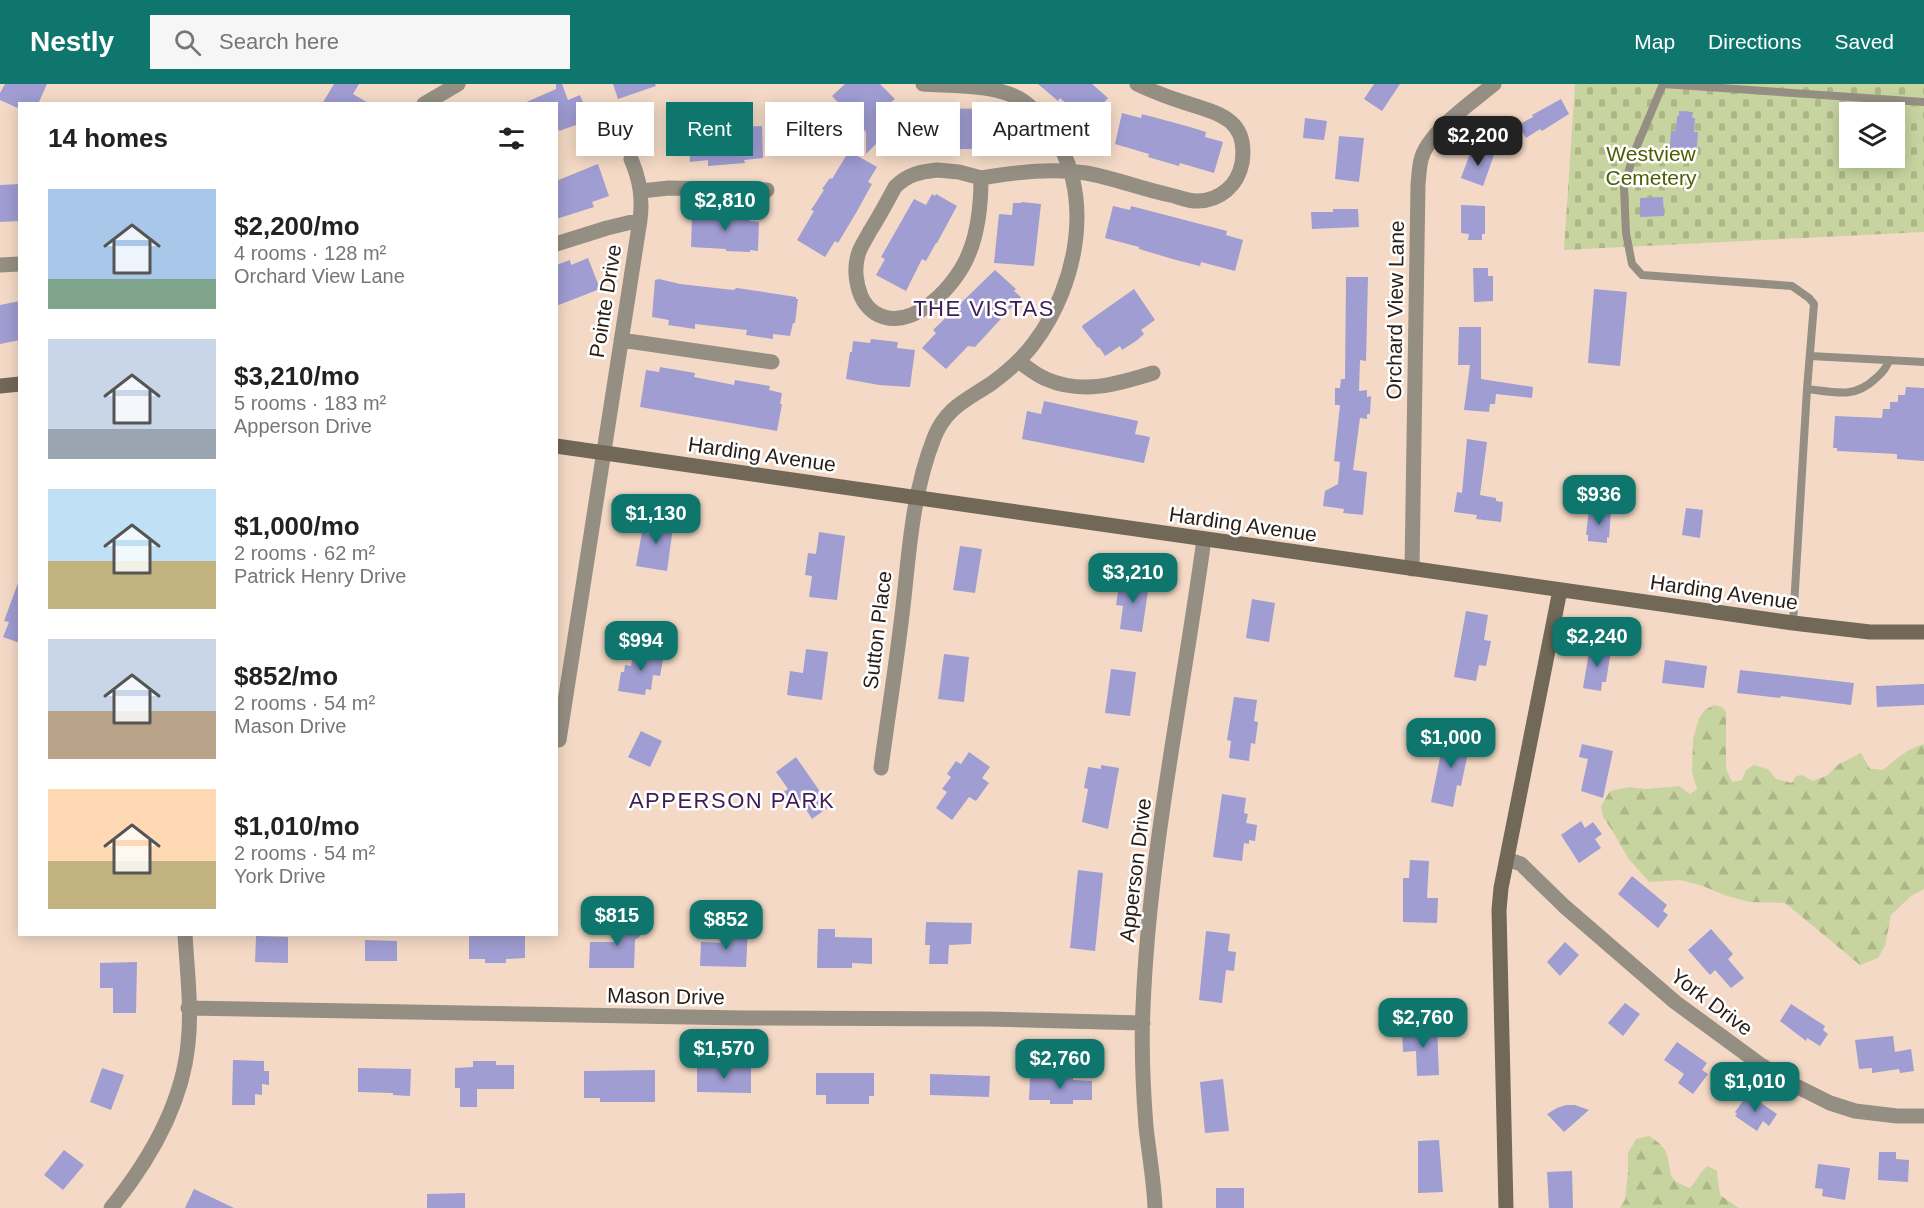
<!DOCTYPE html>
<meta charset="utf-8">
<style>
body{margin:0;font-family:Helvetica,sans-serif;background:#f6f6f6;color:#222;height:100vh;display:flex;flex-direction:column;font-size:22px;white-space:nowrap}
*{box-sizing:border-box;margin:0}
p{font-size:20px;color:#767676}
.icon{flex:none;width:33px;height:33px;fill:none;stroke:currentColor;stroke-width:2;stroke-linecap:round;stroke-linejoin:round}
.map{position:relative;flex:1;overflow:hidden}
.drawer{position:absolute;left:18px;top:18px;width:540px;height:834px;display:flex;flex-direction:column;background:#fff;border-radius:0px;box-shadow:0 3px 15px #0003}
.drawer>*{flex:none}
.top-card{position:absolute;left:576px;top:18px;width:570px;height:54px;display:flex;gap:12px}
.tools{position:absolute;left:1839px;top:18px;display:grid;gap:12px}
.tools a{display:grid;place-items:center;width:66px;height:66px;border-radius:0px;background:#fff;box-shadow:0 3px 15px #0003;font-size:30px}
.price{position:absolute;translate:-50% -51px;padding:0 14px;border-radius:12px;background:#0f766e;color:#fff;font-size:20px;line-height:39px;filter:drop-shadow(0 2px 3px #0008)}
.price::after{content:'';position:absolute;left:50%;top:36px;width:18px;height:14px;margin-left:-9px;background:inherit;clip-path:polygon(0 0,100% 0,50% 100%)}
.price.on{background:#222;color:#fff}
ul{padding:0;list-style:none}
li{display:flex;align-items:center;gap:18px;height:150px;padding:0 30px}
li span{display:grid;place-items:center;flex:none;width:168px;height:120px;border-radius:0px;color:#555}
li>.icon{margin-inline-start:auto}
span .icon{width:72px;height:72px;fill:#fffc;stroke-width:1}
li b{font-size:26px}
h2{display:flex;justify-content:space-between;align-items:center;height:72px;padding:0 30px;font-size:26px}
.chip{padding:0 21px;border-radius:0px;background:#fff;box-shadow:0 3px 15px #0003;font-size:21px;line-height:54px}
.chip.on{background:#0f766e;color:#fff}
header{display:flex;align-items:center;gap:36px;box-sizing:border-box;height:84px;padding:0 30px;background:#0f766e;color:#fff}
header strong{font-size:28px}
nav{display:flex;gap:33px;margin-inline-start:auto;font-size:21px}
.search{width:420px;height:54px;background:#f6f6f6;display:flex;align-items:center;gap:15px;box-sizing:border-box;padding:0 21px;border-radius:0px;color:#767676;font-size:22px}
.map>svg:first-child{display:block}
.forest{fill:url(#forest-firs)}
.cemetery{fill:url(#cemetery-stones);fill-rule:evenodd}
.building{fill:#9f9dd2}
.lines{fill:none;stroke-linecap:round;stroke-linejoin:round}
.lane{stroke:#958e83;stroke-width:8}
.street{stroke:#958e83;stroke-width:15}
.secondary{stroke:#716858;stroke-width:15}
.labels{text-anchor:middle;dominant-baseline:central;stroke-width:5;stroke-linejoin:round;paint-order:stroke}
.park-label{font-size:21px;fill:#4f5d01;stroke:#fff}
.street-label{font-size:21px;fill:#281e17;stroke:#fff}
.neighbourhood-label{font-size:22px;letter-spacing:1.5px;fill:#3e1d55;stroke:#fff}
</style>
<header>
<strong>Nestly</strong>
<div class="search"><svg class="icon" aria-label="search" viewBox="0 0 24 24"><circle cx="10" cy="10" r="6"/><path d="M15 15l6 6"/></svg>Search here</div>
<nav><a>Map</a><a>Directions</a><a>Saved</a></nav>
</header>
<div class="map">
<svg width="1924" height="1124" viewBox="0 0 1924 1124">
<defs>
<pattern id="forest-firs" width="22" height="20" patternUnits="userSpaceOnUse" patternTransform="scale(1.5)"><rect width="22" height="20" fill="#c8d4a0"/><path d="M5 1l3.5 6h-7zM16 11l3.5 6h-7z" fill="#acb689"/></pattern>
<pattern id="cemetery-stones" width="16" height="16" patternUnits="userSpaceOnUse" patternTransform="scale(1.5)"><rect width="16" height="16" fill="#c8d4a0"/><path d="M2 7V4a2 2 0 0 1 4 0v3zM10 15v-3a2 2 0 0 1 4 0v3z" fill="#acb689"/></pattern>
</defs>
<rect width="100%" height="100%" fill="#f4dac6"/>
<!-- forest -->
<path class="forest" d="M1714,621l8,2 4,5v57l6,13 10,-2 4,-10 8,-5 14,4 8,10 16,4 4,-7 6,-1 11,6 15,-6 11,-11 22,-11 9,16 13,1c13,-11 24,-21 41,-26v145l-13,7 -20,19 -6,31 -7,12 -18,7 -75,-62 -36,-1 -25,-7 -21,-9 -23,-6 -31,2 -21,-24 -16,-28 -9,-13 -2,-11 9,-15 19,-4 17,2 33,-3 11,8 7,-5 -5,-17 1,-33 6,-21 6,-8z
M1649,1052c6,4 15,10 17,16 8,22 -3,26 24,36 7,-8 10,-16 18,-22l9,5 3,24 19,13h-119l5,-8 3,-27v-20l8,-14z"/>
<!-- cemetery -->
<path class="cemetery" d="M1575,0h349v148l-360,18zM1850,28h44v46h-44z"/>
<!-- building -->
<path class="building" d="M5,0h42l-9,20h-18v5l-20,-9v-7z
M334,0h25l-6,10 17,10h-48z
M556,0h6l6,16 12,-5 10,25 -31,11 -3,-7v-20h-34l34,-15z
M613,0h42l1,2 -38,13z
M845,0h35l15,15 -4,3 13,14 -38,38v-22l-34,-36z
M1038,0h54l16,14 -21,24 -27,-24 -2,3z
M1374,0h26l-18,27 -18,-12z
M1561,15l8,15 -27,17 -2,-2 -14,9 -8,-13 15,-8 -1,-2z
M924,24l66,1v5h18v33l-36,-1v3h-62l-1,-29 15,16z
M1679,27l14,1 -1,6h3l-1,14h4l-2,25 -27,-2 2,-24h5l1,-15h2z
M1122,29l19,5 1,-4 48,13 16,5 -1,5 18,5 -9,31 -34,-10 -1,3 -31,-9 1,-3 -34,-10z
M1305,34l22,3 -3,19 -21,-2z
M762,42l1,32 -19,2 1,3 -37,3v-6l-18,2 -2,-33z
M1339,52l25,2 -5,44 -24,-3z
M1472,64l22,7 -11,31 -22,-8z
M849,67l28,16 -9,15 4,2 -16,29 -18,30 -3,-2 -10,16 -28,-17 17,-29 -3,-1 13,-20 -2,-1 8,-11 2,1z
M598,80l11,32 -17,6 2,5 -38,12v-38z
M20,100v37l-20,1v-37z
M932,110l3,2 1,-2 21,12 -20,37h-1l-10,18 -4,-2 -16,32 -30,-16 9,-16 -4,-2 33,-58 12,6z
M1663,113l1,19 -24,1v-19z
M1021,118l20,2 -7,62 -40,-3 5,-49 13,1 1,-12h8z
M1461,121l24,1v28h-3v6h-14l1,-6 -8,-1z
M1113,122l17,4 1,-4 96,25 -1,4 17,5 -8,31 -34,-9 -1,4 -24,-6 -37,-11v-2l-34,-9z
M1333,125h25l1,18 -47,2 -1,-17h22z
M711,126l35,2 -1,6 5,1v2l9,1 -1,29 -8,-1v2l-24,-1v-2l-35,-2 1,-33 18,1z
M588,174l12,31 -44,17v-41l14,-5 1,5z
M1473,184h15v8h5v25l-19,1z
M995,186l21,19 -2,2 7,6 -46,50 -7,-1 -22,23 -24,-21 14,-15 -3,-3z
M1346,193h22l-2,84 -6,-1 -1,31 8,-1v7l4,-1 -1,18h-3v5l-7,-1 -7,52 14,2 -4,43 -20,-2 1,-4 -21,-3 2,-15 13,-7 2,-22 -6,-1 6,-56h-5v-17h5l1,-9h4z
M659,195l21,5 53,6 4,-2 59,9v2h2l-3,24h-2l-3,13 -17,-2v5l-27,-4 1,-5 -52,-6v5l-27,-4 1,-5 -17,-3 3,-37z
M1134,205l21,31 -14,10 3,4 -8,7 -14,9 -2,-4 -15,10 -6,-9 -1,1 -16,-21 1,-2z
M1594,205l33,3 -7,74 -32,-3z
M20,217v39l-20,4v-39z
M1459,243h22v52l52,8 -1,11 -36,-4 -1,10h-5l-1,8 -25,-2 6,-45h-12z
M871,255l27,3 -1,6 18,2 -5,37 -31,-2 -33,-6 4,-27h2l1,-11 17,2z
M660,283l35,6 -1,4 40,8 1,-5 35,6 -1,4 13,3 -2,11h2l-5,27 -137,-24 6,-37 13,2z
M1906,303l18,1v73l-27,-2v-5l-60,-3v-3h-4l2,-32 47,2 1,-9h7v-7h8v-7h7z
M1044,317l94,20 -3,13 15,3 -6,26 -122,-24 5,-28 14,3z
M1467,355l20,3 -7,53 16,3v3l7,1 -2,20 -25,-3 1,-4 -23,-3 3,-20 5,1z
M1686,424l17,2 -3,28 -18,-3z
M1589,425l22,2 -2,27 -2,-1v6l-19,-2v-6h-2z
M652,432l22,4 -7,51 -31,-5 6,-34 7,2z
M819,448l26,4 -8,64 -28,-3 3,-21 -7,-1 3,-22 8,1z
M960,462l22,3 -7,44 -22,-3z
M1120,495l29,5 -7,48 -22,-3 3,-23 -7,-1z
M18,499l2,1v59l-17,-6 6,-15 -5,-1z
M1252,515l23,4 -6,39 -23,-4z
M1466,527l22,4 -4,25 7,1 -5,25 -7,-1 -3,16 -22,-4z
M1590,562l21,4 -5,32h-4l-1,9 -18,-3z
M806,565l22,3 -6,48 -35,-5 3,-24 13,2z
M634,566l30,4 -4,22 -7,-1 -2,15 -5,-1 -1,6 -27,-4 3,-19h3l1,-7 6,1z
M944,570l25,3 -5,45 -26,-3z
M1665,576l42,6 -3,22 -42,-5z
M1111,585l25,3 -6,44 -25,-3z
M1740,586l114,13 -3,22 -70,-9 -1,2 -43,-5z
M1924,600v21l-47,2 -1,-21z
M1234,613l23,3 -3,21 4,1 -3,22 -4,-1 -2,18 -20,-3 2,-17 -4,-1z
M641,647l21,10 -12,26 -22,-10z
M1445,649l26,5 -10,48 -4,-1 -4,22 -22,-5z
M1582,660l31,7 -10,47 -22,-7 7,-32 -9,-2z
M969,668l21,15 -8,11 7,5 -13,18 -7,-4 -17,23 -16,-12 11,-16 -5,-3 9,-12 -4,-3 9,-13 5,3z
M796,673l34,49 -18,13 -12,-19 -9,6 -9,-13 6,-4 -12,-17z
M1101,681l18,3 -11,61 -26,-7 6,-33 -4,-1 4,-21 13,2z
M1222,710l24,4 -2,15 4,1 -2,9 11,2 -2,16 -6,-1v4l-5,-1 -2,18 -29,-4z
M1581,737l4,7 8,-6 9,12 -7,5 6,9 -22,15 -18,-28z
M1410,776l19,1 -2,37h11l-1,25 -34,-1v-44h6z
M1078,786l25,3 -8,78 -25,-3z
M1632,792l35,29 -4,6 5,4 -10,13 -40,-34z
M624,832h8l7,5 3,8 -2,7 -5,4 -1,28h-45l1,-26h29l-4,-13 2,-8z
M926,838l46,1 -1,21 -22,1 -1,19h-19l1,-19h-5z
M818,845h17v8l37,1v26l-20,-1v5h-35z
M1711,845l22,25 -5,5 16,19 -13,10 -16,-18 -5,5 -22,-25z
M729,846h19l-2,37 -46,-1 1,-24 27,1z
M1206,847l24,3 -2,17 8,1 -2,19 -8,-1 -4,33 -23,-3z
M469,850h56v24l-19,1v4h-21v-4h-16z
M256,852l32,1v26l-33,-1z
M365,856l32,1v20h-32z
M1565,858l14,13 -19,21 -13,-14z
M137,878l-1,51h-23v-25h-13v-25z
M1625,919l15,11 -17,22 -15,-13z
M1791,920l34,22 -2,4 5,4 -8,12 -13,-8 -1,3 -26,-20z
M1437,943l2,48 -22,1 -1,-25 -13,1 -1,-24z
M1893,952l2,16 16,-3 3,22 -14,2 -1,-4 -27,4v-5l-13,1 -4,-29z
M1677,958l30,21 -5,7 6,4 -15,20 -15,-11 6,-9 -20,-14z
M233,976l31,1v10h5v14l-7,-1v11l-7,-1v11h-23z
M473,977h23v4h18v24h-37v18h-17v-19h-5v-20l18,-1z
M697,983l54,1v25l-54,-1z
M102,984l22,7 -13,35 -21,-8z
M358,984l53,1 -1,27 -17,-1v-2l-35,-1z
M655,986v32h-55v-4h-16v-27z
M816,989h58v23h-5v8h-43v-9h-10z
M930,990l60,2 -1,21 -59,-2z
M1030,992l43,1v3l19,1v19h-19v4h-23v-4h-21z
M1223,995l6,52 -24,2 -5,-51z
M1748,1010l29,20 -8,12 -6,-5 -6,10 -22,-15 2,-2 -2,-2z
M1566,1021h9l14,5 -25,22 -17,-18 10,-6z
M1439,1056l4,52 -25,1v-52z
M64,1066l20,15 -21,25 -19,-15z
M1879,1068h17v7l13,1 -1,22 -30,-2z
M1818,1080l32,4 -5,32 -23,-4 1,-7 -8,-1z
M1572,1087l1,37h-24l-2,-36z
M1216,1104h28v20h-28z
M194,1105l40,19h-49z
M465,1109v15h-38v-14z"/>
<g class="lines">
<!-- lane -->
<path class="lane" d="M1663,0l-29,69 -10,34 2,46 6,31 10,11 150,11 17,12 5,6 -7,85 -14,234
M1663,0l261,18
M1810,272l114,6
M1807,305c27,3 47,10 68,-10 6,-5 12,-11 14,-19"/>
<!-- street -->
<path class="street" d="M424,20l34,-20
M937,86l22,2 22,6c0,28 -3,59 -16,84 -14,28 -56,72 -90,51 -6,-4 -11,-10 -14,-17 -5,-12 -7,-28 -3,-41 2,-8 8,-16 12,-24 9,-14 17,-29 25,-44 13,-13 25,-15 42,-17z
M981,94c34,-6 70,-10 105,-5 28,5 56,16 84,22 9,2 18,6 27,6 23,0 41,-16 45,-38 7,-45 -25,-50 -59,-61 -16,-5 -31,-11 -46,-18
M641,107l28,-3 98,2
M556,160l51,-16 33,-8
M0,181l20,-1
M621,256l151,22
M1018,277c9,6 18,14 28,18 36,16 72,5 107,-6
M1412,485l6,-385c1,-8 1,-16 3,-24 6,-27 51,-58 73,-76
M559,656l81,-520c3,-22 0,-40 -9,-61
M881,684c8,-60 18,-120 24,-180 5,-50 10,-102 29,-150 12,-31 33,-38 58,-55 15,-11 31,-25 42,-40 44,-58 63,-154 14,-215 -8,-11 -16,-22 -28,-29 -26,-15 -68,-13 -97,-15
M1507,775l14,5 43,42 111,96 86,63 33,20 36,18 25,8 42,5h27
M188,924l556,10 243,1 156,4
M111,1124c38,-47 71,-102 77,-164 4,-35 -1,-74 -3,-110
M1155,1124c-1,-27 -6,-54 -9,-81 -3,-39 -5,-79 -3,-119 6,-157 40,-313 61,-469"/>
<!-- secondary -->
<path class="secondary" d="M0,302l20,-2
M556,362l1237,177 77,9h54
M1506,1124l-7,-298 2,-22 59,-298"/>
</g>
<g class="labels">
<!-- park labels -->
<g class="park-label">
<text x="1651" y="69">Westview<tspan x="1651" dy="24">Cemetery</tspan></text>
</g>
<!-- street labels -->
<g class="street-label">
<text transform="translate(605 217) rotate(-81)">Pointe Drive</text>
<text transform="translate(1395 226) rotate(-89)">Orchard View Lane</text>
<text transform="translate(762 370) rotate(8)">Harding Avenue</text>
<text transform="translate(1243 440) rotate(8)">Harding Avenue</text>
<text transform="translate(1724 508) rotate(8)">Harding Avenue</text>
<text transform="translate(877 546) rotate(-83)">Sutton Place</text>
<text transform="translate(1135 786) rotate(-83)">Apperson Drive</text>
<text transform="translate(666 912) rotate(1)">Mason Drive</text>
<text transform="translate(1712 918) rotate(37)">York Drive</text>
</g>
<!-- neighbourhood labels -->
<g class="neighbourhood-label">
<text x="984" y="224">THE VISTAS</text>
<text x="732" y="716">APPERSON PARK</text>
</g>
</g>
</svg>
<div class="tools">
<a><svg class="icon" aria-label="layers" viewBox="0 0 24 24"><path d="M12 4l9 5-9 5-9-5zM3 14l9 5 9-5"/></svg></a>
</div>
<b class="price on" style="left:1478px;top:83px">$2,200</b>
<b class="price" style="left:725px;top:148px">$2,810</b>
<b class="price" style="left:1599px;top:442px">$936</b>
<b class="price" style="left:656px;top:461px">$1,130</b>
<b class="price" style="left:1133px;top:520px">$3,210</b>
<b class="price" style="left:1597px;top:584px">$2,240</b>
<b class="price" style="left:641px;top:588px">$994</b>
<b class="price" style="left:1451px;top:685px">$1,000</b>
<b class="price" style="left:617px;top:863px">$815</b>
<b class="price" style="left:726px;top:867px">$852</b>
<b class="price" style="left:1423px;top:965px">$2,760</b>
<b class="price" style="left:724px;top:996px">$1,570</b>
<b class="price" style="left:1060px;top:1006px">$2,760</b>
<b class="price" style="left:1755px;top:1029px">$1,010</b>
<div class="top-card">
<a class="chip">Buy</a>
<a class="chip on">Rent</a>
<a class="chip">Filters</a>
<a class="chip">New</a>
<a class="chip">Apartment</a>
</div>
<section class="drawer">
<h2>14 homes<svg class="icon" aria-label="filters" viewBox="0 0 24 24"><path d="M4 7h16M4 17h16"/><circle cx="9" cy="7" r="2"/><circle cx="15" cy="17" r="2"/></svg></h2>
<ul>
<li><span style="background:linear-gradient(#a9c7e8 75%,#7fa58c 0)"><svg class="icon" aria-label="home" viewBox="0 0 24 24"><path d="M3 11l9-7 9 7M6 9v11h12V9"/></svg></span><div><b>$2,200/mo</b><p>4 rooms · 128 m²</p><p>Orchard View Lane</p></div></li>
<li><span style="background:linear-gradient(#c9d6e8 75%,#9aa5b1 0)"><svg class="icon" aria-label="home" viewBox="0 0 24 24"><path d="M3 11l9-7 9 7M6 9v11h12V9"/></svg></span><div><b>$3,210/mo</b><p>5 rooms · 183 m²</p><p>Apperson Drive</p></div></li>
<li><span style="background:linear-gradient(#bfe0f5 60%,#c2b280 0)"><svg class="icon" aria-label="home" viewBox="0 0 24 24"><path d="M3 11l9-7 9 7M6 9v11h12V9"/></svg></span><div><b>$1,000/mo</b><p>2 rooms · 62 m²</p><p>Patrick Henry Drive</p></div></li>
<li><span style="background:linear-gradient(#c9d6e8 60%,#b9a48a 0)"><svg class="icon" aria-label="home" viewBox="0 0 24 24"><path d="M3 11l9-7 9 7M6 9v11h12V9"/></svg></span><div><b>$852/mo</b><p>2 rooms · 54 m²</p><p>Mason Drive</p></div></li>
<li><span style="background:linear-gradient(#ffd9b3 60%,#c2b280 0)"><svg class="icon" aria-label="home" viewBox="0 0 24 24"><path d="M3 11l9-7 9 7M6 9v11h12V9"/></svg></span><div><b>$1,010/mo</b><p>2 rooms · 54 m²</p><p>York Drive</p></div></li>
</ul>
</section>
</div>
